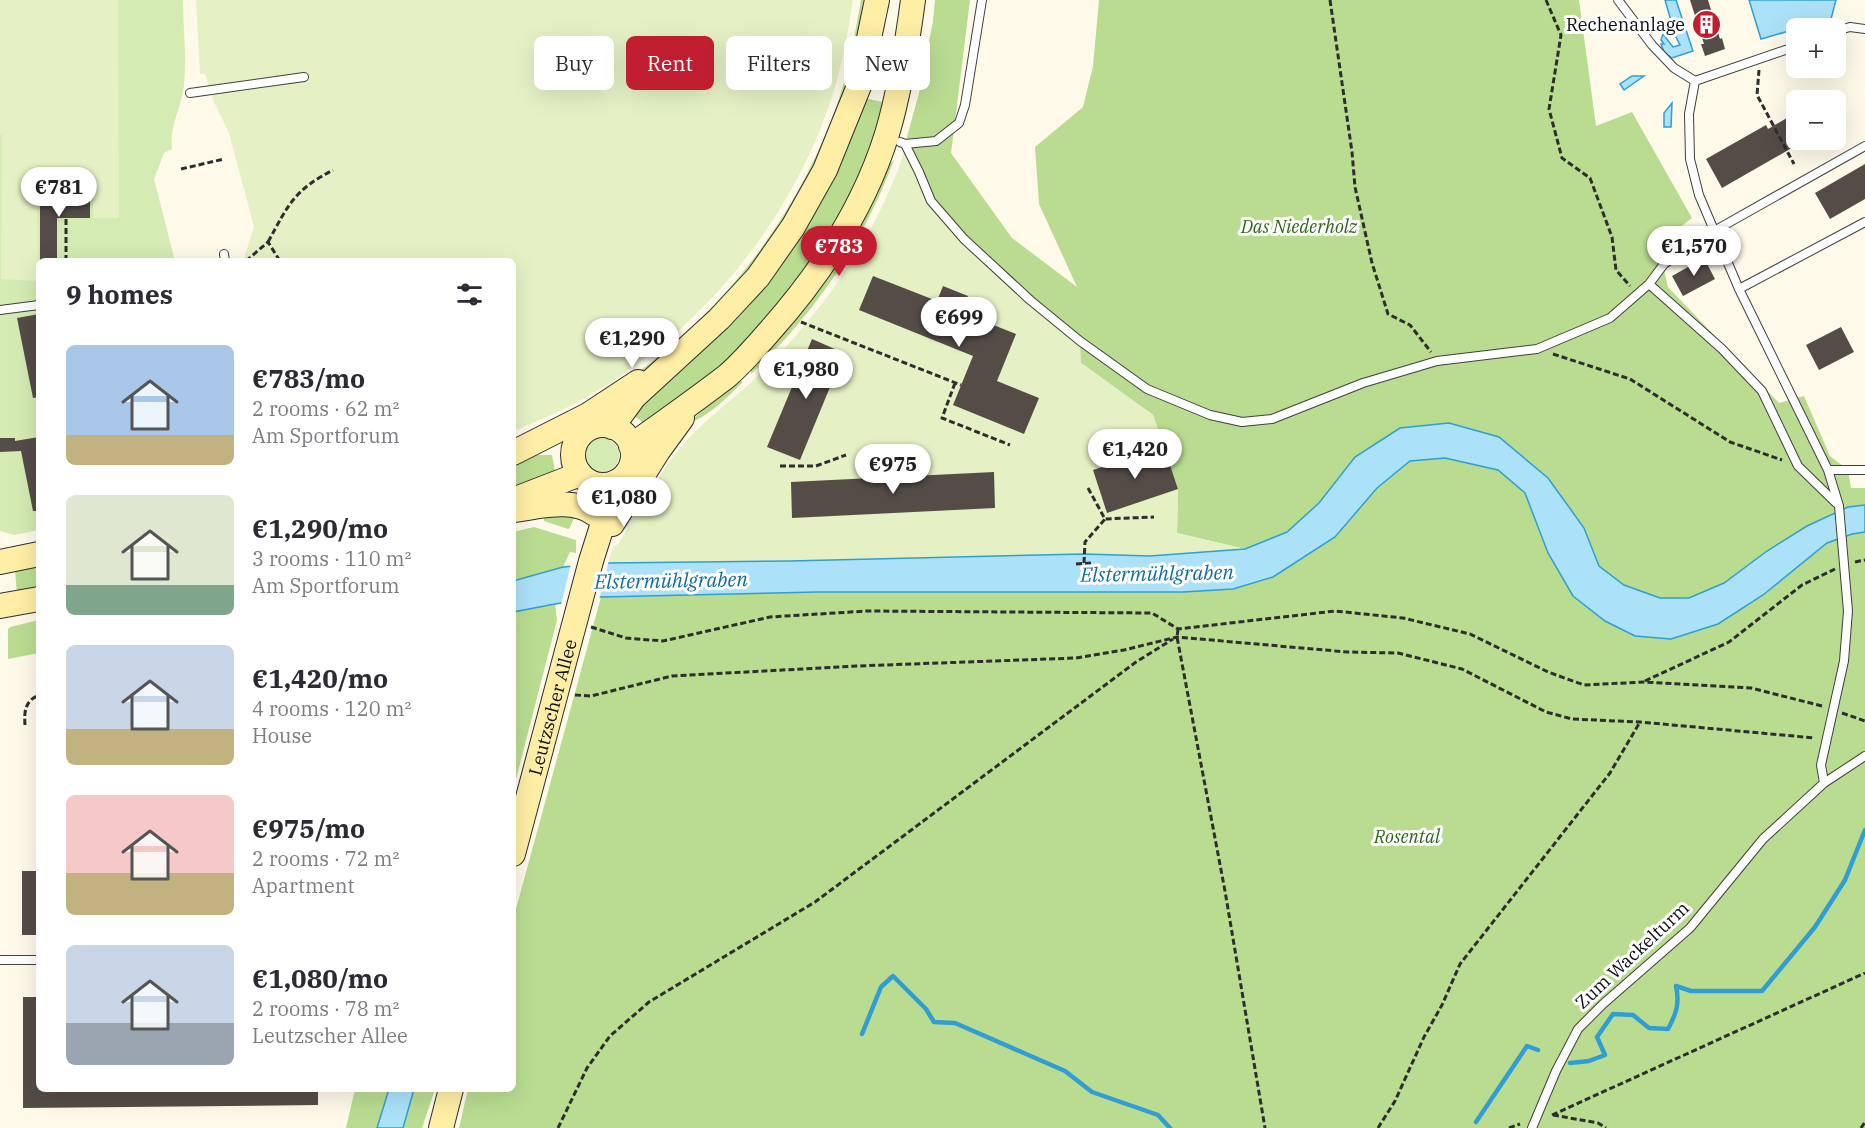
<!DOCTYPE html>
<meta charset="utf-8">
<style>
body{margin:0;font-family:"IBM Plex Serif",serif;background:#f2f2f3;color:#2b2b33;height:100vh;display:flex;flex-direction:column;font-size:22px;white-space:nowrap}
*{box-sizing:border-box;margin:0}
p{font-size:20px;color:#7c7c81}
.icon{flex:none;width:33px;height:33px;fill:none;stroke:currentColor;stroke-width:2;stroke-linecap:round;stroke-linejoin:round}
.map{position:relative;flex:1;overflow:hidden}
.panel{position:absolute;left:36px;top:258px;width:480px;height:834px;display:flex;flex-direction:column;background:#fff;border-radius:9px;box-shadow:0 6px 24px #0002}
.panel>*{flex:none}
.banner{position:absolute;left:534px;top:36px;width:570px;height:54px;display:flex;gap:12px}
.fabs{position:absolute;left:1786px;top:18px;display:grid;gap:12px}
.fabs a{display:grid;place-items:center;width:60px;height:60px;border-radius:9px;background:#fff;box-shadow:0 6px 24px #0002;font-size:30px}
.price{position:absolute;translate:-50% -51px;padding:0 14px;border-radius:21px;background:#fff;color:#222;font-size:20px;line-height:39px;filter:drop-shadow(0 2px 3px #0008)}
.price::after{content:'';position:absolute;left:50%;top:36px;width:18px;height:14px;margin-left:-9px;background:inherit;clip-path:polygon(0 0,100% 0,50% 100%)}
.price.current{background:#c11e32;color:#fff}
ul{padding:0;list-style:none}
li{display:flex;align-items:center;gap:18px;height:150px;padding:0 30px}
li span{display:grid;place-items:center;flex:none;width:168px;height:120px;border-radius:9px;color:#555}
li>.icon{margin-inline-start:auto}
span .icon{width:72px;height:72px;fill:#fffc;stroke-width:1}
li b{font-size:26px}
h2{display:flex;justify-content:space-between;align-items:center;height:72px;padding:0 30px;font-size:26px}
.tag{padding:0 21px;border-radius:9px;background:#fff;box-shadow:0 6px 24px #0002;font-size:21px;line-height:54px}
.tag.current{background:#c11e32;color:#fff}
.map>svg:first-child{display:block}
.green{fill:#d4ebb3}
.forest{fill:#b9dc91}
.pitch{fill:#e5f1c5}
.water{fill:#ace2f9;stroke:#309ed3;stroke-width:1.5}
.pier{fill:#fff9ea}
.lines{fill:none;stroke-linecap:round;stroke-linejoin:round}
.stream{stroke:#309ed3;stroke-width:4.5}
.building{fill:#554c48}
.service-casing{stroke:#3f3f3f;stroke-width:10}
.secondary-casing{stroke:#2e2e2e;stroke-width:26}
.path{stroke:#2e2e2e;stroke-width:3;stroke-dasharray:6 3;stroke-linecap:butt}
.service{stroke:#fff;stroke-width:8}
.secondary{stroke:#ffeea5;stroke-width:24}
.labels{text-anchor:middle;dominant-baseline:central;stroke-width:6;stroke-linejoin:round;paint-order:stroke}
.poi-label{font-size:18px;fill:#0c0c0c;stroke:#fff;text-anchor:end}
.park-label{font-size:18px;font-style:italic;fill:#2f651a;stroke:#fff}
.street-label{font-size:18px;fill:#0c0c0c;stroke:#fff}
.water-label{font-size:20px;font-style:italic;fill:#106da2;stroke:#fff}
</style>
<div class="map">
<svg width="1865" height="1128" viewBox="0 0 1865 1128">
<rect width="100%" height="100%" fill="#fff9ea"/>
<!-- green -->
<path class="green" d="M0,0h183c0,28 4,57 1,85 -2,23 -15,39 -12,64l-8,4 -10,26 21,82h-136v269l-25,5 -14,-4z
M585 455a17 17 0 1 1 34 0a17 17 0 1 1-34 0Z"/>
<!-- forest -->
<path class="forest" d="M861,0h3c-5,35 -11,69 -23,102 -42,122 -129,235 -241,300 -28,16 -57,28 -87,41v-4c29,-13 59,-25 86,-41 111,-67 196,-174 239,-296 11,-33 17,-68 23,-102z
M935,0h35l-19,153 61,85 65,49 -38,-83 -4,-57 48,-40 10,-41 6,-66h480l17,126 36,-14 60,106 -34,26 10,43 111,116 25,-7 26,60 18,14 3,18h14v640h-1406l9,-39h45v-169l88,-323 216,-5h366l152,-55 42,-49 33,-27 35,-3 53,12 27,23 23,60 25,42 145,29 45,-29 64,-52 25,-9 -4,-27 -41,19 -40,25 -43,32 -35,15h-29l-36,-13 -25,-19 -15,-38 -36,-50 -49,-41 -50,-14 -49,6 -45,28 -36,46 -32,29 -42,17 -68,-16 1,-44 -25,-74 -72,-52 -51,-63 -99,-99 -26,-57 14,-51 14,-72z
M864,98l19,4 5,4 -52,125 -99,125 -90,73 -7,-9 -11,-7 86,-80z
M894,160c-10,26 -21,51 -35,76 -27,50 -67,99 -108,138v-6l121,-166 17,-37z
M738,380l5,2c-16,15 -34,35 -55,41z
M536,455h16l4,22 -43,17v-32z
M544,514l31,1 -5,13 -2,1 -24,-8z
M534,527l42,13v13l-6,-1 -7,15 -50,14v-49z
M39,562v29l-22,4 -2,-25z
M555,604l2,16 -44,171v-179z
M39,620v33l-31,6v-30l2,-2z
M355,1089h34l-12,39h-31z
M414,1089h21l-13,39h-19z"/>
<!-- pitch -->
<path class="pitch" d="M0,0h118l1,218h-26v-27l-56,-1 1,91 -37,-2 1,-144h-2z
M196,0h657c-5,33 -11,65 -21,97 -39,121 -128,231 -237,295 -26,16 -54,28 -82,39v-170h-270l11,-34 -25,-94 -16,-33 -8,-26h-5z
M905,144l26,57 33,38 116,102 1,22 72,52 25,74 -1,44 68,16 -95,7 -66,-2 -294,7 -182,2 5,-16 5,-3c22,-34 41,-73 68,-103 24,-26 53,-46 78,-71 49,-50 92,-106 121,-170 8,-19 17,-35 20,-56z"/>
<!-- water -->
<path class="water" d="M1665,0h11l17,51 -21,7 -8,-6 -3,-8h3l-3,-4 2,-6 10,13 7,-2 -5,-10z
M1749,0h87l-5,19 -70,20z
M1632,76h12l-20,14 -4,-6z
M1672,103l-1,24h-7v-14z
M1449,423l50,14 49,41 36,50 15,38 25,19 36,13h29l35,-15 43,-32 40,-25 41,-19 17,-2v27l-13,2 -25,9 -64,52 -45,29 -47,15 -36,-3 -30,-15 -32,-25 -25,-43 -23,-60 -27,-23 -53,-12 -35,3 -33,27 -42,49 -62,40 -40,12 -50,3h-366l-216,5 -46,7 -42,8v-31l50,-14 45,-4 182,-2 294,-7 66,2 95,-7 42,-17 32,-29 36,-46 45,-29z
M389,1089h25l-11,39h-26z"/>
<!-- pier -->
<path class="pier" d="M609,560l-10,40 -38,5 10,-41z"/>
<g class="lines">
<!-- stream -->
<path class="stream" d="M862,1034l19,-47 12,-11 33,33 8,13 21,1 110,48 27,21 66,23 12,13
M1570,1063l19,-2 16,-6 -8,-18 16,-23 20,1 16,13 19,1c8,-15 12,-25 8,-43l15,5h71l53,-64 30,-47 20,-50
M1476,1122l51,-76 11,4"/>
</g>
<!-- building -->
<path class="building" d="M1690,0h18l12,39 2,-1 3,11 -20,7 -4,-12h3z
M1797,112v33l-75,43 -16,-29 60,-34 2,4z
M1865,164v35l-35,20 -15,-26z
M40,193h50v25h-33v43h-17z
M1704,258l11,21 -32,17 -11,-20z
M873,276l64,25 6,-15 25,10 -7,16 55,22 -19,47 42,17 -15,36 -71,-29 20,-49 -114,-46z
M39,314v83l-6,1 -16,-80z
M1841,327l13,25 -35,18 -13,-25z
M812,339l32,14 -44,107 -33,-13z
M39,437v74h-6l-12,-60 -21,1v-14h15v3z
M1164,447l14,42 -71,24 -14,-43z
M994,472l1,36 -203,10 -1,-36z
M22,871h17v64h-17z
M23,997h16v92h279v16l-295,3z"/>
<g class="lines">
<defs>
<path id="service" d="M1618,0l34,45 22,23 21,13 -6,33 1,45 9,36 40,94 89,181 11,36 9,105 -4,50 -23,104 3,18
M1836,31l14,-4 15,2
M1695,81l102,-35
M190,93l114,-16
M900,142l5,2 31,-3 23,-18 6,-18 17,-105
M905,144l14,28 12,29 33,38 66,61 50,41 67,48 63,26 32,7 30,-3 91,-36 74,-22 100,-12 73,-31 39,-34 15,-20 50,-33 151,-85
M224,254l1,7
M1649,284l73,65 40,42 36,75 38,37
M1739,289l126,-67
M0,310l39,-5
M1828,470h37
M0,960h39
M1532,1128l24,-57 22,-42 25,-25 87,-76 73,-89 61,-56 41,-27"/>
<g id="secondary">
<circle cx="603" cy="455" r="30"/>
<path d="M612,427l22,-30 85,-78 39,-42 35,-50 32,-57 34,-84 18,-86"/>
<path d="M631,446c32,-23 65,-46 96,-70 15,-13 28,-28 41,-43 51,-57 96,-125 119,-199 13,-43 20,-89 26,-134"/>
<path d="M513,453l75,-38 50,-33"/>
<path d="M513,500l67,-26"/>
<path d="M513,510c26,-3 59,-13 82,4"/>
<path d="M612,524l46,-73 24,-33"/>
<path d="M0,562l39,-8"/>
<path d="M0,606l39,-7"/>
<path id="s1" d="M513,854l78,-293 25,-79"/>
<path d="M441,1128l10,-39"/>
</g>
</defs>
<!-- service casing -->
<use href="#service" class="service-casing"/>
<!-- secondary casing -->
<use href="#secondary" class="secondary-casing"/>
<!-- path -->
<path class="path" d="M1330,0l22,152 3,35 17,76 16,51 22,11 21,27
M1546,0l15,35 -12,74 13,49 28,20 22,59 4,33 14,16
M1759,70l-2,25 37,69
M181,169l43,-10
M268,242c21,-38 25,-51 65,-72
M66,261v-43
M246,261l22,-19 12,19
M801,322l160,63
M1553,354l77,25 100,63 52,18
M955,383l-13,35 68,27
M780,466h36l30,-11
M1088,488l17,31 49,-2
M1855,562l10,-2
M1084,563l1,-21 20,-23
M1076,564l15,-1
M591,627l35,11 37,3 107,-24 97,-6 285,2 26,16 157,-18 68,7 67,16 78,38 36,13 60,-3 107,6 71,18
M1178,629l-1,8 48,254 40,237
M1645,681l84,-39 73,-57 33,-16
M575,695l16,1 81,-20 185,-10 219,-8 48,-8 53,-13 170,15 51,1 64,16 84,43 26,7 68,3 175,16
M1842,713l23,8
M25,725c-1,-14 0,-24 14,-30
M1552,1115l313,-142
M1553,1115l45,8 8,5
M558,1128l29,-60 23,-32 39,-34 166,-100 321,-240 37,-23
M1378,1128l17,-27 29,-64 18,-32 18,-41 150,-191 30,-51
M1509,1128l11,-4
M1861,1128l4,-6"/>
<!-- service -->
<use href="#service" class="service"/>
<!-- secondary -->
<use href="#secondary" class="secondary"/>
</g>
<!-- icons -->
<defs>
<symbol id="building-disc" viewBox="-11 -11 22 22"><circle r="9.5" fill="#c11e32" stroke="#fff"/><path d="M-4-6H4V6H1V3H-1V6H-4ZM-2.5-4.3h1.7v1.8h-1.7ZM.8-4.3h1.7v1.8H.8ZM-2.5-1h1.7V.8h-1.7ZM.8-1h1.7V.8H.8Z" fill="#fff"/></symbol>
</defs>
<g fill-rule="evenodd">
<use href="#building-disc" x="1690" y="8" width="33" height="33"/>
</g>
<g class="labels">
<!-- poi labels -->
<g class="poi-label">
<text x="1685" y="24">Rechenanlage</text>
</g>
<!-- park labels -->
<g class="park-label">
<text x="1299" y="226">Das Niederholz</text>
<text x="1407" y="836">Rosental</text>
</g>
<!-- street labels -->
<g class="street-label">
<text stroke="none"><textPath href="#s1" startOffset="152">Leutzscher Allee</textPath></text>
<text transform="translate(1632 955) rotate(-43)">Zum Wackelturm</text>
</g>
<!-- water labels -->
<g class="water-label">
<text transform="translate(1157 573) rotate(-1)">Elstermühlgraben</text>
<text transform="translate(671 580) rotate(-1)">Elstermühlgraben</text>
</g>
</g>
</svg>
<div class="fabs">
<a>+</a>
<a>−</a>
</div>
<b class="price" style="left:59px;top:218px">€781</b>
<b class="price current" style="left:839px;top:277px">€783</b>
<b class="price" style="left:1694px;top:277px">€1,570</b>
<b class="price" style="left:959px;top:348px">€699</b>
<b class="price" style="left:632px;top:369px">€1,290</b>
<b class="price" style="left:806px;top:400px">€1,980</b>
<b class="price" style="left:1135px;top:480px">€1,420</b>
<b class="price" style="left:893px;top:495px">€975</b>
<b class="price" style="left:624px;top:528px">€1,080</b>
<div class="banner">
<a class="tag">Buy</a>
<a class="tag current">Rent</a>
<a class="tag">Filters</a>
<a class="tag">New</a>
</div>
<section class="panel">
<h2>9 homes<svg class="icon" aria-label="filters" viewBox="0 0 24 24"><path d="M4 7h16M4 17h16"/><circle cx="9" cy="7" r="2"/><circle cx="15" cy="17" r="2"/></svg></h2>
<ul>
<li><span style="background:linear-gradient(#a9c7e8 75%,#c2b280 0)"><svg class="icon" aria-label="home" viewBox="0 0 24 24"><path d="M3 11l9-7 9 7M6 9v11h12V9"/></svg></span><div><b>€783/mo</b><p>2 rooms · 62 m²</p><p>Am Sportforum</p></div></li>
<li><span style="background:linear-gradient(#dfe7d0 75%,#7fa58c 0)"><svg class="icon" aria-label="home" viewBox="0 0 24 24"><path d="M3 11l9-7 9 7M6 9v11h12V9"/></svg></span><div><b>€1,290/mo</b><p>3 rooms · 110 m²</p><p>Am Sportforum</p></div></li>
<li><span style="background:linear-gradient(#c9d6e8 70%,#c2b280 0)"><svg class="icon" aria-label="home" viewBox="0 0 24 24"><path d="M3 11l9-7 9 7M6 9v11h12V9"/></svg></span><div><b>€1,420/mo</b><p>4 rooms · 120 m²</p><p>House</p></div></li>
<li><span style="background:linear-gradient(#f6c9c9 65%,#c2b280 0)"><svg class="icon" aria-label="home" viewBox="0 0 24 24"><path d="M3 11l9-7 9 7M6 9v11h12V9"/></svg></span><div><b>€975/mo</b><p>2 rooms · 72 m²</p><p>Apartment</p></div></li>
<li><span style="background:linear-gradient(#c9d6e8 65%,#9aa5b1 0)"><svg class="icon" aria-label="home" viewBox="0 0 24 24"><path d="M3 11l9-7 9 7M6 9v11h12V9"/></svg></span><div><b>€1,080/mo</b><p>2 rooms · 78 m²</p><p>Leutzscher Allee</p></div></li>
</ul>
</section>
</div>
